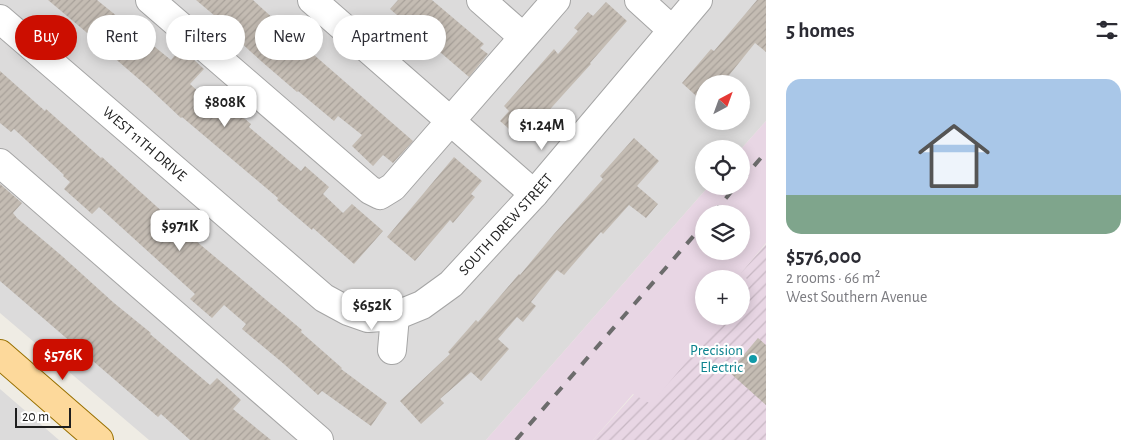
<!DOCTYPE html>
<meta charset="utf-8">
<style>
body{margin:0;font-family:"Alegreya Sans",sans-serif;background:#f2f2f3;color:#2b2b33;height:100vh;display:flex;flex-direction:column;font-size:19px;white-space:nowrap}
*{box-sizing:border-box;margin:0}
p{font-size:16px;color:#7c7c81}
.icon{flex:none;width:28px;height:28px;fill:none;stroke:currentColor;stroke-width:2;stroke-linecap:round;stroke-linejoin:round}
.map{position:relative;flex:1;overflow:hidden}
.details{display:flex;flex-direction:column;background:#fff;width:375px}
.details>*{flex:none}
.hud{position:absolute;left:15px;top:15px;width:475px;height:45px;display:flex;gap:10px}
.needle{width:32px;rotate:41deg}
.buttons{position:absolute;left:695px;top:75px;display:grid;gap:10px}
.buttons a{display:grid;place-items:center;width:55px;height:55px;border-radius:50%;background:#fff;box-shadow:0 2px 12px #0003;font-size:25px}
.scale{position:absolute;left:15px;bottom:12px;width:56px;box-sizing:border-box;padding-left:5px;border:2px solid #1e1e1e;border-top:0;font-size:14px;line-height:18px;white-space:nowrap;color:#1e1e1e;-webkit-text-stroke:4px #fff;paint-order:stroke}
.price{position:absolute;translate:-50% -42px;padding:0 11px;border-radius:10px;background:#fff;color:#222;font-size:16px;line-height:32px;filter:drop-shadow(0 1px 2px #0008)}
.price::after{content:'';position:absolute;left:50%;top:30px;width:15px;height:11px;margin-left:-8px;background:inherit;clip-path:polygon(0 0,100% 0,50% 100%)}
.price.on{background:#cc0e00;color:#fff}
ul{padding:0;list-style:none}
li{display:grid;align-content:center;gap:10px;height:265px;padding:0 20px}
li span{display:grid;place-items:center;height:155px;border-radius:15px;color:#555}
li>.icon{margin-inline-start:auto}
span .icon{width:90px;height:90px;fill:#fffc;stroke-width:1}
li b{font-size:21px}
h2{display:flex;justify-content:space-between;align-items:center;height:60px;padding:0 20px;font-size:21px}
.pill{padding:0 18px;border-radius:22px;background:#fff;box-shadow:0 2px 12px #0003;font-size:18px;line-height:45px}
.pill.on{background:#cc0e00;color:#fff}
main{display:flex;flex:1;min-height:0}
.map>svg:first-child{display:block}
.residential{fill:#dcdbdb;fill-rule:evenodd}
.industrial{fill:url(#industrial-furrows)}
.railway{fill:#e8d6e4;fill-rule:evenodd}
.building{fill:url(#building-hatch)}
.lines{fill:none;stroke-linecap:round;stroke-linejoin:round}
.minor-casing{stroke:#a5a5a5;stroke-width:30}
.major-casing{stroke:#987000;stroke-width:30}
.minor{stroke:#fff;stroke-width:28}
.major{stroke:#fdd99b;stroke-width:28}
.rail{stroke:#6c6c6c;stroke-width:4;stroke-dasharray:10 10;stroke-linecap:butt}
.culture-dot{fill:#0f9aa8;stroke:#fff;stroke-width:2}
.labels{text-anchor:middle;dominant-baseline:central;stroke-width:4.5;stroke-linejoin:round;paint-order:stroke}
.street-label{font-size:15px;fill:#1e1e1e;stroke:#fff}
.culture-label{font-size:15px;fill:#0d838f;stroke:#fff;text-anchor:end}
</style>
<main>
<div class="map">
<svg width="766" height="440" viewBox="0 0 766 440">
<defs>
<pattern id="industrial-furrows" width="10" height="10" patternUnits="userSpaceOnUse" patternTransform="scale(1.25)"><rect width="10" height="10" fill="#e8d6e4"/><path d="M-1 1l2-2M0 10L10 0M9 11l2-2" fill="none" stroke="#c7b7c3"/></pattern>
<pattern id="building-hatch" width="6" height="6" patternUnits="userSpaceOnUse" patternTransform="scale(1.25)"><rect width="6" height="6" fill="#c4bcb3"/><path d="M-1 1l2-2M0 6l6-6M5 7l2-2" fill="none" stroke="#a8a19a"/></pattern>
</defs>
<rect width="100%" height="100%" fill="#efece4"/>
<!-- residential -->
<path class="residential" d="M0,0h766v121l-25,28h-37v37h5l-223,254h-337l-149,-127zM704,84h37v37h-37z
M0,389l59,51h-59z"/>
<!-- industrial -->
<path class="industrial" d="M766,244v196h-173l111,-124h37v-37h-6z"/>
<!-- railway -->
<path class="railway" d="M766,121v122l-25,30 11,11 -11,13v-18h-37v37h21l-74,88 -18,-10 -40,46h-107l223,-254h32v-37zM704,214h37v37h-37z"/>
<!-- building -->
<path class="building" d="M48,0h49l74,60 10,-12 23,21 -14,15 23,21 1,-1 8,6 5,-6 24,20 -2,3 52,44 4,-5 24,21 -6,7 20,19 9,-9 31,27 -29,33 -41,-36 -1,2 -35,-30 1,-2 -96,-81 -1,1 -33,-31 -44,-38 1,-1z
M196,0h57l23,21 -4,4 23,19 3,-3 115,100 -20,22 -10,-8 -10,11 -21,-20 10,-11 -24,-19 -4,5 -36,-30 -1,1 -36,-31 -47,-43 1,-2z
M398,0h34l52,44 -4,4 8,6 -19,23 -79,-68z
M757,0h9v52l-11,-9 -33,41h-18v19l-22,-20 29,-34 3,2z
M606,2l21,19 -37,42 1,1 -69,76 -22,-19 9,-10 -5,-5 50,-57 4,5 20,-23 -4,-3 14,-16 5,4z
M0,71l45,40 1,-2 55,49 1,-1 75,68 125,105 -1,2 41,36 -1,1 46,34 -16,23 -49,-35 -4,4 -34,-31 -42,-35 4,-5 -22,-19 -12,13 -22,-19 5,-5 -96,-87 -7,7 -28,-25 6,-7 -7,-6 1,-1 -50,-46 -3,3 -11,-9z
M634,138l25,23 -22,25 21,18 -12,14 -17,-13 -26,29 -2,-2 -37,43 -7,-5 -26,32 5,4 -13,16 -6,-5 -19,22 11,10 -28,32 -10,-9 -31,27 4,4 -23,21 -21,-23 50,-47 -2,-2 28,-32 2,2 41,-48 1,1 34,-41 49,-55 -3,-3z
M454,157l28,24 -11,13 4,3 -22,26 -3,-3 -35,41 -28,-24z
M0,184l22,19 -9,10 4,5 45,38 52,47 37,30 -1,1 60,51 7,-7 24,22 -8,9 38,31h-81l-29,-26 -3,3 -158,-136z
M758,338l8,7v60l-37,-33z"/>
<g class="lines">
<defs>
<g id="minor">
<path d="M150,0l220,190 10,5 13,-8 163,-187"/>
<path d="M312,0l222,194"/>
<path d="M481,0l42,37"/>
<path d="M639,0l33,30"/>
<path id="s1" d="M0,19l324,279 24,13 20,7 27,-2 27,-11 29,-21 83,-90 164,-194"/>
<path d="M0,163l319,277"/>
<path d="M392,350l3,-34"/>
</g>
<path id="major" d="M0,354l99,86"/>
</defs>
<!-- minor casing -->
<use href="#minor" class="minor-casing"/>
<!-- major casing -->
<use href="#major" class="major-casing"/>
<!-- minor -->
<use href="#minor" class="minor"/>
<!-- major -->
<use href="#major" class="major"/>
<!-- rail -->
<path class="rail" d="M741,181l25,-29
M713,214l23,-28
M516,440l188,-216"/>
</g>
<!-- markers -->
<circle class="culture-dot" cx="753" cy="359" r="5"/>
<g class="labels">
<!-- street labels -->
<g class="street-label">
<text stroke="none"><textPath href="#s1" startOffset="191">WEST 11TH DRIVE</textPath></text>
<text stroke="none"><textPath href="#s1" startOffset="649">SOUTH DREW STREET</textPath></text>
</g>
<!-- culture labels -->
<g class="culture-label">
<text x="743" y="350">Precision<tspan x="743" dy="17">Electric</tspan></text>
</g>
</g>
</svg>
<div class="buttons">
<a><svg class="needle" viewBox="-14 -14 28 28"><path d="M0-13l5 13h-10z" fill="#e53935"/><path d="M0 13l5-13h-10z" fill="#7c7c81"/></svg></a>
<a><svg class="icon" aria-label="locate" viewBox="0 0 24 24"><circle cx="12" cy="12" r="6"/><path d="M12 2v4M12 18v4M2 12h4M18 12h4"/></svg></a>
<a><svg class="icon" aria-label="layers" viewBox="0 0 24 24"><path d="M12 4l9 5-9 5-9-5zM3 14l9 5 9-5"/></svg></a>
<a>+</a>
</div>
<div class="scale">20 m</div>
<b class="price" style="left:225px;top:128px">$808K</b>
<b class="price" style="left:542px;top:151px">$1.24M</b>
<b class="price" style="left:180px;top:252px">$971K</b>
<b class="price" style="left:372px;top:331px">$652K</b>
<b class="price on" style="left:63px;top:381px">$576K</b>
<div class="hud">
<a class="pill on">Buy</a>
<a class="pill">Rent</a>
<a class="pill">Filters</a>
<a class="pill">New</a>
<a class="pill">Apartment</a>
</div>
</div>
<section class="details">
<h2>5 homes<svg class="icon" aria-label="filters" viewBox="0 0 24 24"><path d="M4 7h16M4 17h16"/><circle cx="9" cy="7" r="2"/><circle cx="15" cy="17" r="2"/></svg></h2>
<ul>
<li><span style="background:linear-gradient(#a9c7e8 75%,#7fa58c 0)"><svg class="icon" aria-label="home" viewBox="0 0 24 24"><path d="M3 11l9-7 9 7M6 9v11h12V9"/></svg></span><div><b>$576,000</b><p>2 rooms · 66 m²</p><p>West Southern Avenue</p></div></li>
</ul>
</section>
</main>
